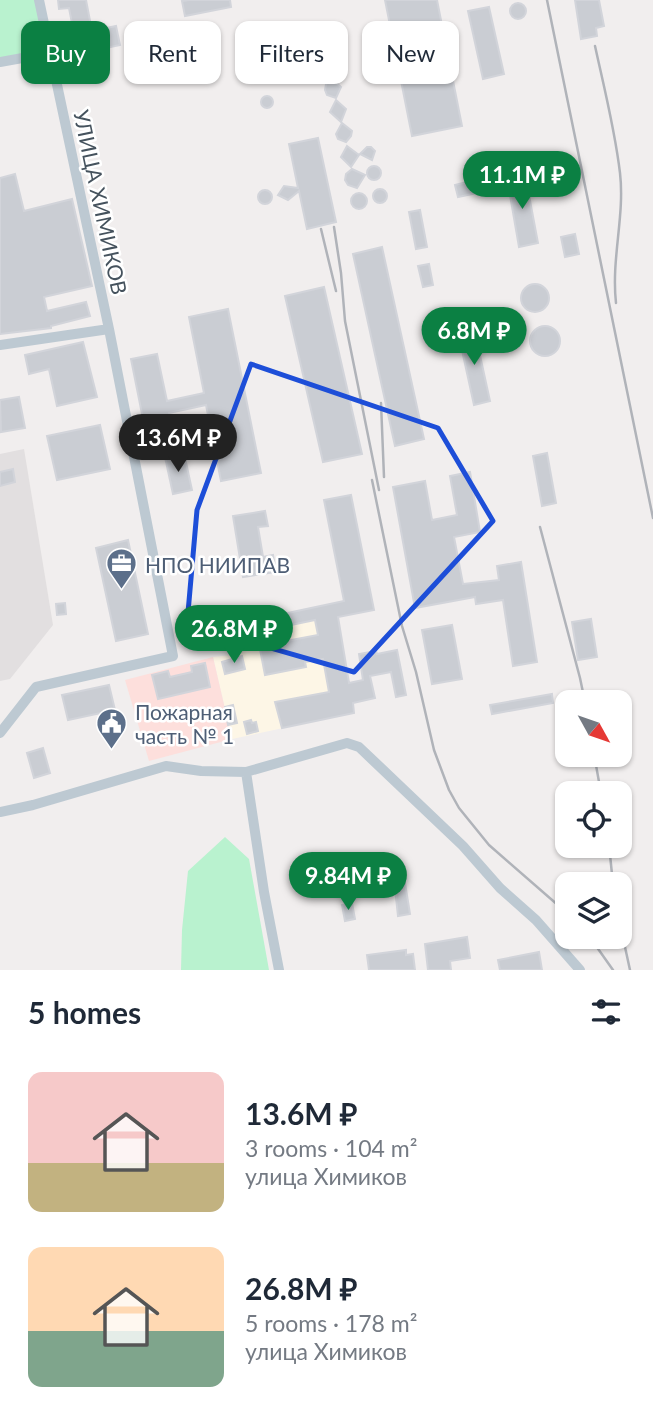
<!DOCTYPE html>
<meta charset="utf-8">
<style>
body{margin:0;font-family:Lato,sans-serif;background:#f6f6f7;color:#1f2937;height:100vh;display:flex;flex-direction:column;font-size:26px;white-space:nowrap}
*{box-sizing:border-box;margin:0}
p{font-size:23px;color:#747a83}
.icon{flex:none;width:38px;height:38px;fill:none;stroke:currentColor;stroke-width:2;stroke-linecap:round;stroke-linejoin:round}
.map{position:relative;height:970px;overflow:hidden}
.panel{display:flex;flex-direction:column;background:#fff;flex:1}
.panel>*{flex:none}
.banner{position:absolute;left:21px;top:21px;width:612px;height:63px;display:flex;gap:14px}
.needle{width:46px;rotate:130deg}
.controls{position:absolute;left:555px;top:690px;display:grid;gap:14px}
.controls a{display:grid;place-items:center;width:77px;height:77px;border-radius:14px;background:#fff;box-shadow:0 2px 5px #0004;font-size:35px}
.price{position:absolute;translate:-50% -60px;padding:0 16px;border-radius:24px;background:#0b8043;color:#fff;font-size:23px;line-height:46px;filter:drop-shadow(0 2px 4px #0008)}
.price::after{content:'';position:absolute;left:50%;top:42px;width:21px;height:16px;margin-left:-10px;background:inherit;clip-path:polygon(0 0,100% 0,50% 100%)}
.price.selected{background:#222;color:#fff}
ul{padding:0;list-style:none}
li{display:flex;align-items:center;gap:21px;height:175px;padding:0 28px}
li span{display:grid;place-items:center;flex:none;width:196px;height:140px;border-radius:14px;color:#555}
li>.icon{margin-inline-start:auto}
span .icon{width:84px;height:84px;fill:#fffc;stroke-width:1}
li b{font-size:30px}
h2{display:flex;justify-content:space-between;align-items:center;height:84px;padding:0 28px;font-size:30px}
.tag{padding:0 24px;border-radius:14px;background:#fff;box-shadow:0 2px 5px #0004;font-size:24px;line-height:63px}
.tag.selected{background:#0b8043;color:#fff}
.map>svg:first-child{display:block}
.commercial{fill:#fdf6e6}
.education{fill:#e2dfe0}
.medical{fill:#fddfdc}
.green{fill:#b9f2cf}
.building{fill:#cacdd3;stroke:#d2d4da;stroke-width:2;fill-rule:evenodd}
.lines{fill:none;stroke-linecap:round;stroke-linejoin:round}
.minor{stroke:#bdc9d2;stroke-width:10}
.rail{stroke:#b0b3b9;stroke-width:2.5}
.marked{fill:none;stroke:#1d4ed8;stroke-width:5;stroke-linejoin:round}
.labels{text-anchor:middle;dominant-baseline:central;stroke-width:5;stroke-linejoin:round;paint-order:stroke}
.street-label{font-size:21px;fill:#45525d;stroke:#fff}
.service-label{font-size:21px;fill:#4e5e75;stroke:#fff;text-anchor:start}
</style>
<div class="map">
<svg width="653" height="970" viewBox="0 0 653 970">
<rect width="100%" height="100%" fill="#f1eeee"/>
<!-- commercial -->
<path class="commercial" d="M335,603l19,110 -122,26 -19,-82 19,-2 6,-6 4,-13 18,-5 -2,-11z"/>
<!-- education -->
<path class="education" d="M24,449l29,176 -43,54 -10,2v-227z"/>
<!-- medical -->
<path class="medical" d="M213,657l19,82 -83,22 -24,-81z"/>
<!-- green -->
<path class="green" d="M0,0h39l11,53 -50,9z
M225,837l24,22 20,111h-88l1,-40 6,-59z"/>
<!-- building -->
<path class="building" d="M58,0h28l6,31 24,-5 4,19 -42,9 -9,-46 -10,1z
M189,0h41l1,7 -46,9 -3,-15z
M385,0h52l25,126 -50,10z
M575,0h24l5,26 -8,2 1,8 -16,3z
M510 11a8 8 0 1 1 16 0a8 8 0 1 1-16 0Z
M489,7l15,67 -21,5 -15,-68z
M315 44a8 8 0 1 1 16 0a8 8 0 1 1-16 0Z
M326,56l10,8 -6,13 -8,-5 -2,-5 1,-5z
M331,78l10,9 -5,11 -9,-3 -2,-5 1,-6z
M261 102a6 6 0 1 1 12 0a6 6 0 1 1-12 0Z
M336,100l10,9 -5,13 -11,-10z
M342,123l10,8 -1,5 -5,6 -8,-3 -2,-5z
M318,138l18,84 -29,7 -8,-38 -11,9 -10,-5 6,-9 14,2 -9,-44z
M347,146l12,9 -8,12 -10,-10z
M367,147h4l4,4 -3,9 -12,-6z
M367 173a7 7 0 1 1 14 0a7 7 0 1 1-14 0Z
M352,169l13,6 -8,13 -9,-3 -3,-5 1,-6z
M15,174l9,37 48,-12 20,87 -48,11 3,14 39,-9 4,14 -39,10v2l-51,6v-156z
M525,174l13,69 -19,4 -12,-69z
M479,179l3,13 -24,5 -3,-12z
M373 196a7 7 0 1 1 14 0a7 7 0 1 1-14 0Z
M258 197a7 7 0 1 1 14 0a7 7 0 1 1-14 0Z
M351 201a8 8 0 1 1 16 0a8 8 0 1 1-16 0Z
M420,210l7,37 -11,2 -7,-37z
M575,234l4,20 -14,3 -4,-20z
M382,247l42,192 -29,7 -42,-192z
M429,264l4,21 -10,2 -5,-21z
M521 298a14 14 0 1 1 28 0a14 14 0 1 1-28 0Z
M324,287l38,167 -39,8 -38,-166z
M228,309l33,164 -40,8 -15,-76 -37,8 1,5 -26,6 -13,-65 26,-5 10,47 37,-8 -15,-76z
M530 341a15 15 0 1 1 30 0a15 15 0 1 1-30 0Z
M474,328l16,73 -16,4 -16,-73z
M83,342l14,55 -40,9 -8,-37 -20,5 -4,-19z
M19,397l6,31 -24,4 -1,-32z
M100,425l10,44 -53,11 -10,-44z
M184,453l8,37 -19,4 -8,-37z
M547,453l9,50 -14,3 -9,-50z
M13,469l2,13 -15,4v-14z
M470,472l10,60 -26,5 9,47 36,-4 -2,-14 24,-4 16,100 -24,4 -10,-66 -27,4 -1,-7 -60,11 -22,-121 32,-6 7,39 25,-5 -7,-39z
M351,495l23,115 -36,7 11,66 14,-3 -4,-26 17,-3 1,3 20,-4 9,45 -10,2 -5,-25 -21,4 5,22 -22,5 1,10 -72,15 -7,-26 54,-10 -6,-33 -18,3 1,5 -41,8 -6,-31 -14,4 -3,-12 18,-5 -3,-17 5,-2 2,6 80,-17 -20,-101zM315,620l3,15 -48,9 -3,-14z
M265,511l3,15 -10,1 5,30 10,-2 3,17 -33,5 -10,-61z
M128,540l20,94 -32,7 -20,-93z
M65,603l1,11 -9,1 -1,-11z
M591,619l6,38 -19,3 -6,-38z
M452,625l10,54 -30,5 -10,-54z
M242,656l3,13 -20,5 -3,-12z
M205,663l5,24 -52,12 -6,-24 16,-4 2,6 22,-5 -1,-6z
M109,685l6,25 -47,10 -6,-25z
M552,694l1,9 -61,11 -2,-9z
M233,705l4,18 -9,2 -3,-18z
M251,720l1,3 4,-1 2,9 -11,3 -3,-12z
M43,748l7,25 -16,5 -7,-25z
M402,864l8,50 -12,2 -4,-37 -41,8 -3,-13z
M337,877l2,12 -20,3 -2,-12z
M352,903l3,16 -10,2 -3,-16z
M467,937l3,21 -20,3 1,9h-23l-3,-26z
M406,950v5l7,-1 2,16h-46l-2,-15z
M539,952l3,18h-42l-2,-10z"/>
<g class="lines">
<!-- minor -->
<path class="minor" d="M0,62l50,-9
M0,345l109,-16 -70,-329
M0,733l36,-46 137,-31 -64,-327
M246,772l18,120 15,78
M0,812l33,-7 133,-39 35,5 45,1 101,-29 12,4 104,99 37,42 36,32 44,50"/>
<!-- rail -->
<path class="rail" d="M547,0l106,518
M595,46c9,41 20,84 25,127 5,43 -9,86 -4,130
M334,227l7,46 4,48 34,169
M321,229l15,62
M381,403l3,74
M372,480l30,146 14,46 18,78 15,40 10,18 30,37 78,68
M540,527l40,151 5,24
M594,754l7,39
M609,845l4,39
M620,924l10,46
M589,936l24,34"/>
</g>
<!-- marked area -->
<path class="marked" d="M251,364l187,64 55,93 -139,151 -167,-48 10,-114z"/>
<!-- icons -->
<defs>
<symbol id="office-pin" viewBox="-11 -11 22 30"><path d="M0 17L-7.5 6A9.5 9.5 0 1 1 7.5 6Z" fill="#5c6f8a" stroke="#fff"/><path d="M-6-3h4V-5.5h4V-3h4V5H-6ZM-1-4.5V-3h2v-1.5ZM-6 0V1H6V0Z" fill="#fff"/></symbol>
<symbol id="civic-pin" viewBox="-11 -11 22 30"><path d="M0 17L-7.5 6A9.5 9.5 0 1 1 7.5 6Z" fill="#5c6f8a" stroke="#fff"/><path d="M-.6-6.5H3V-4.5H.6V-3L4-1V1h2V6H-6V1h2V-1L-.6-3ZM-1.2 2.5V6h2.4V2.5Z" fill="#fff"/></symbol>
</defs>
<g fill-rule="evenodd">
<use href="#office-pin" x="104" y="546" width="35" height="47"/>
<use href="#civic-pin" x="94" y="706" width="35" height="47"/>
</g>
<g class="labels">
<!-- street labels -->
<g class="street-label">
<text transform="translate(101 202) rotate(78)">УЛИЦА ХИМИКОВ</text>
</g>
<!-- service labels -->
<g class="service-label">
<text x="145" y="564">НПО НИИПАВ</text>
<text x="135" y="711">Пожарная<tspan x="135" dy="24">часть № 1</tspan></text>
</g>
</g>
</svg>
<div class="controls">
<a><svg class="needle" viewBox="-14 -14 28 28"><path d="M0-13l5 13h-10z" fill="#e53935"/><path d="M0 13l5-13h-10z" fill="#747a83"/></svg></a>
<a><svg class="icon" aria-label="locate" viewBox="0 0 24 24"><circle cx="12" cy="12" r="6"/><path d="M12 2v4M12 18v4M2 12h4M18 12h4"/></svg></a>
<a><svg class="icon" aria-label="layers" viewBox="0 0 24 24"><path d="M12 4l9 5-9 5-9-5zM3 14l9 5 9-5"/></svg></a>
</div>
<b class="price" style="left:522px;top:211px">11.1M ₽</b>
<b class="price" style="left:474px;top:367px">6.8M ₽</b>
<b class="price selected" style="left:178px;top:474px">13.6M ₽</b>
<b class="price" style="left:234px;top:665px">26.8M ₽</b>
<b class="price" style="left:348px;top:912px">9.84M ₽</b>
<div class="banner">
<a class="tag selected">Buy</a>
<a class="tag">Rent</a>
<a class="tag">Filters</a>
<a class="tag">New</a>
</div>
</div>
<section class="panel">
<h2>5 homes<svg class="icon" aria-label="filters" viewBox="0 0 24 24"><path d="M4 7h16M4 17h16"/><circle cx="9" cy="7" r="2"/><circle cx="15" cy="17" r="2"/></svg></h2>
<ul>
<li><span style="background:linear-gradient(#f6c9c9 65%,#c2b280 0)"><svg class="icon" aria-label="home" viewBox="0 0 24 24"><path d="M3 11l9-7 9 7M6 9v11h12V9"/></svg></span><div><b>13.6M ₽</b><p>3 rooms · 104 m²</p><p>улица Химиков</p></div></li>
<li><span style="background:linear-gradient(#ffd9b3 60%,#7fa58c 0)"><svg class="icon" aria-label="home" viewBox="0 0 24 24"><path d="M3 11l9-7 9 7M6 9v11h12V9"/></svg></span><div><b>26.8M ₽</b><p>5 rooms · 178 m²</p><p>улица Химиков</p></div></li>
</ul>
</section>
